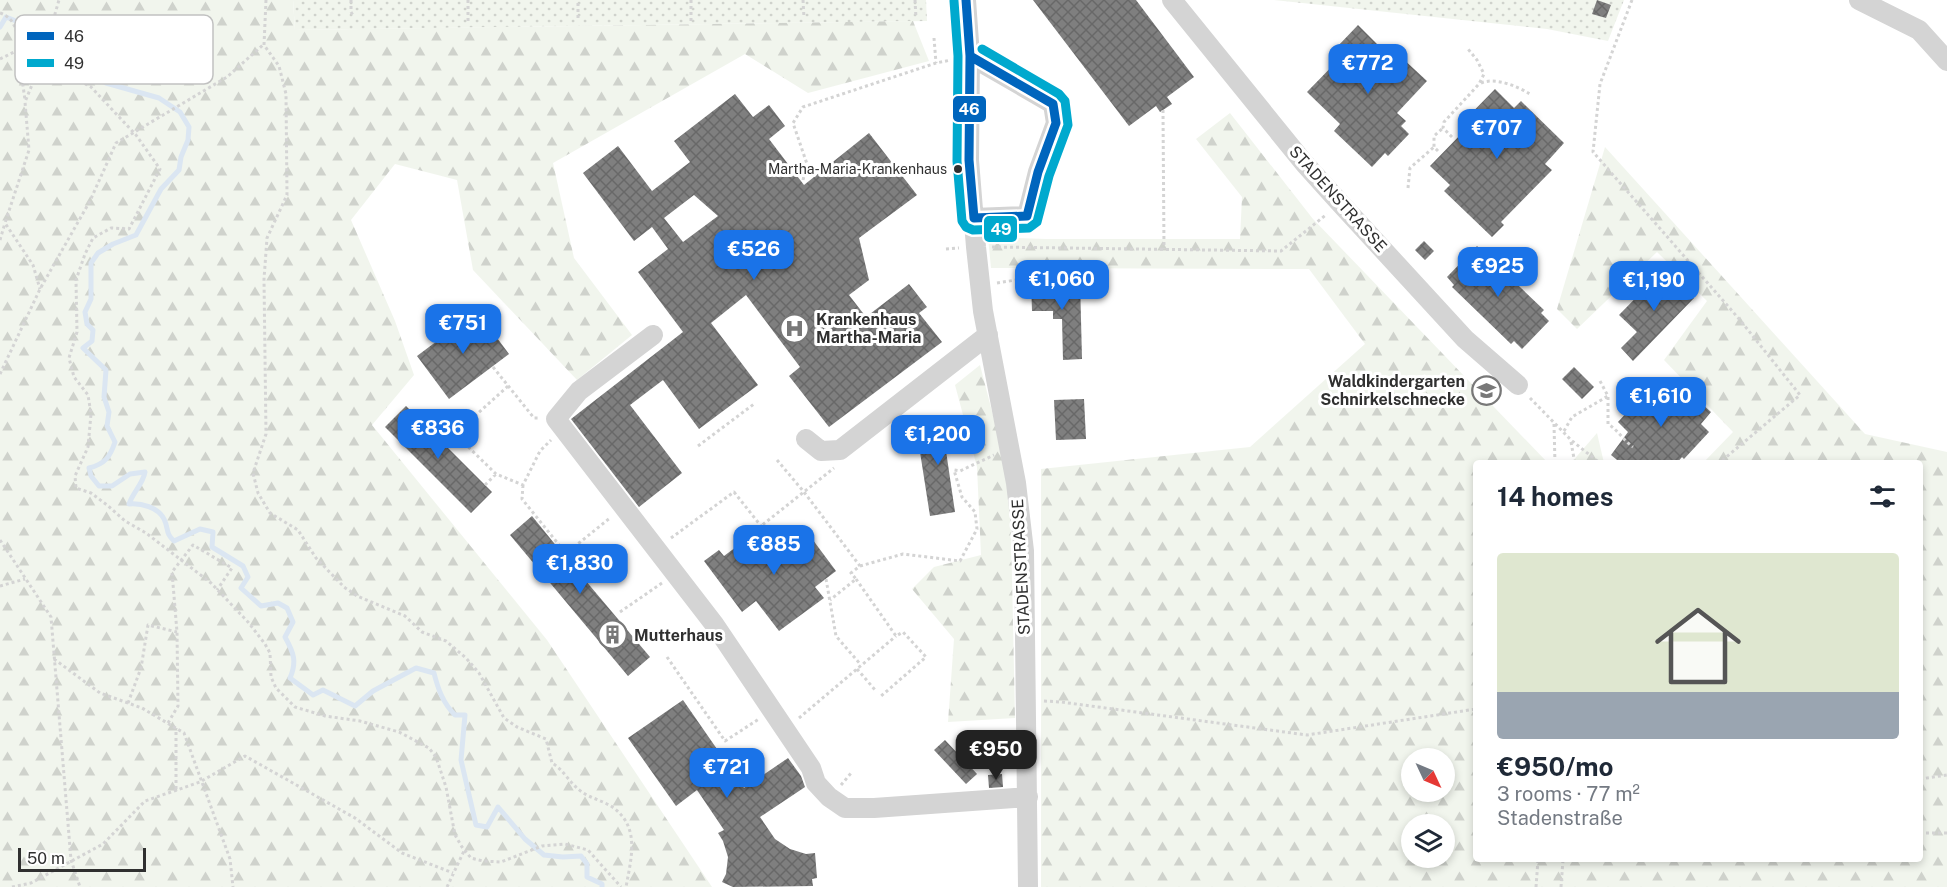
<!DOCTYPE html>
<meta charset="utf-8">
<style>
body{margin:0;font-family:"Public Sans",sans-serif;background:#f2f2f3;color:#1f2937;height:100vh;display:flex;flex-direction:column;font-size:22px;white-space:nowrap}
*{box-sizing:border-box;margin:0}
p{font-size:20px;color:#747a83}
.icon{flex:none;width:33px;height:33px;fill:none;stroke:currentColor;stroke-width:2;stroke-linecap:round;stroke-linejoin:round}
.map{position:relative;flex:1;overflow:hidden}
.sheet{position:absolute;left:1473px;top:460px;width:450px;height:402px;display:flex;flex-direction:column;background:#fff;border-radius:6px;box-shadow:0 3px 9px #0003}
.sheet>*{flex:none}
.needle{width:39px;rotate:134deg}
.tools{position:absolute;left:1401px;top:748px;display:grid;gap:12px}
.tools a{display:grid;place-items:center;width:54px;height:54px;border-radius:50%;background:#fff;box-shadow:0 3px 9px #0003;font-size:30px}
.scale{position:absolute;left:18px;bottom:15px;width:128px;box-sizing:border-box;padding-left:6px;border:3px solid #303030;border-top:0;font-size:16px;line-height:21px;white-space:nowrap;color:#303030;-webkit-text-stroke:4px #fff;paint-order:stroke}
.price{position:absolute;translate:-50% -51px;padding:0 14px;border-radius:12px;background:#1a73e8;color:#fff;font-size:20px;line-height:39px;filter:drop-shadow(0 2px 3px #0008)}
.price::after{content:'';position:absolute;left:50%;top:36px;width:18px;height:14px;margin-left:-9px;background:inherit;clip-path:polygon(0 0,100% 0,50% 100%)}
.price.on{background:#222;color:#fff}
ul{padding:0;list-style:none}
li{display:grid;align-content:center;gap:12px;height:318px;padding:0 24px}
li+li{border-top:2px solid #e0e1e3}
li span{display:grid;place-items:center;height:186px;border-radius:6px;color:#555}
li>.icon{margin-inline-start:auto}
span .icon{width:108px;height:108px;fill:#fffc;stroke-width:1}
li b{font-size:26px}
h2{display:flex;justify-content:space-between;align-items:center;height:72px;padding:0 24px;font-size:26px}
.map>svg:first-child{display:block}
.green{fill:url(#green-dots)}
.forest{fill:url(#forest-firs);fill-rule:evenodd}
.lines{fill:none;stroke-linecap:round;stroke-linejoin:round}
.stream{stroke:#dbe6f2;stroke-width:5}
.building{fill:url(#building-cross-hatch);fill-rule:evenodd}
.path{stroke:#d4d4d4;stroke-width:3;stroke-dasharray:3 3;stroke-linecap:butt}
.minor{stroke:#d4d4d4;stroke-width:20}
.path-bridge{stroke:#d4d4d4;stroke-width:3;stroke-dasharray:3 3;stroke-linecap:butt}
.bus-1-casing{stroke:#fff;stroke-width:14}
.bus-2-casing{stroke:#fff;stroke-width:14}
.bus-1{stroke:#0065bd;stroke-width:9}
.bus-2{stroke:#00a9ce;stroke-width:9}
.bus-dot{fill:#303030;stroke:#fff;stroke-width:2}
.labels{text-anchor:middle;dominant-baseline:central;stroke-width:6;stroke-linejoin:round;paint-order:stroke}
.bus-label{font-size:14px;fill:#303030;stroke:#fff;text-anchor:end}
.street-label{font-size:16px;fill:#303030;stroke:#fff}
.poi-label{font-size:16px;font-weight:bold;fill:#303030;stroke:#fff;text-anchor:start}
.key{fill:#fff;stroke:#c1c1c1;stroke-width:1.5}
.key-label{font-size:16px;fill:#303030}
.line-badge{stroke:#fff;stroke-width:2}
.badge-label{font-size:16px;text-anchor:middle;font-weight:bold;fill:#fff}
</style>
<div class="map">
<svg width="1947" height="887" viewBox="0 0 1947 887">
<defs>
<pattern id="green-dots" width="8" height="8" patternUnits="userSpaceOnUse" patternTransform="scale(1.5)"><rect width="8" height="8" fill="#f1f5ed"/><path d="M2 2h.1M6 6h.1" fill="none" stroke="#cfd2cc" stroke-width="1.8" stroke-linecap="round"/></pattern>
<pattern id="forest-firs" width="22" height="20" patternUnits="userSpaceOnUse" patternTransform="scale(1.5)"><rect width="22" height="20" fill="#f1f5ed"/><path d="M5 1l3.5 6h-7zM16 11l3.5 6h-7z" fill="#cfd2cc"/></pattern>
<pattern id="building-cross-hatch" width="8" height="8" patternUnits="userSpaceOnUse" patternTransform="scale(1.5)"><rect width="8" height="8" fill="#7f7f7f"/><path d="M0 0l8 8M0 8l8-8" fill="none" stroke="#686868"/></pattern>
</defs>
<rect width="100%" height="100%" fill="#fff"/>
<!-- green -->
<path class="green" d="M293,0h633l1,21 -632,9z
M1274,0h350l-16,41 -61,-12z"/>
<!-- forest -->
<path class="forest" d="M0,0h293l2,30 618,-9 16,40 -121,32 -63,-39 -192,109 21,95 58,77 -55,45 -104,-110 -16,-90 -62,-16 -44,56 44,101 19,54 -42,50 175,215 165,247h-712z
M1230,113l83,106 235,244 -72,1v396h444v-396l-217,-1 30,-31 -69,-72 43,-59 -50,-49 -80,77 -20,-20 48,-162 260,287 82,18v435h-906v-418l209,-22 115,-103 -56,-75 -318,-1 -3,-31 58,2h194l2,-42 -46,-58zM1412,759h32v33h-32zM1412,825h32v33h-32z
M980,365l30,116 5,237 -67,4 6,-83 -42,-50 22,-22 47,-12 -4,-88 -22,-82z
M1597,433l7,30h-33z"/>
<g class="lines">
<!-- stream -->
<path class="stream" d="M0,27l6,-10 10,4 8,14 70,42 12,6 53,15 21,14 9,15 -1,13 -7,17 -2,13 -18,19 -25,46 -23,9 -15,9 -7,10v36l-6,13 2,12 6,6 -1,11 -9,7 23,22 -2,27 5,15 -2,14 8,16c-5,15 -10,22 -26,26l2,8 8,10h13l18,-12 15,-2c-2,12 -12,20 -16,32 12,-1 29,3 35,15 5,10 1,14 10,22l26,-12 13,3 -1,15 31,19 5,11 -7,11 20,18 17,-3 9,5 6,14 -8,15c9,16 12,25 5,41l23,17 10,-5 32,16 18,-15 43,-23 18,5c4,16 9,30 21,42h10l-4,45 15,65 11,2 11,-20 27,32 19,16 19,2 18,-1 6,8v13l15,7v3"/>
</g>
<!-- building -->
<path class="building" d="M1033,0h103l58,77 -27,20 5,7 -12,8 -4,-6 -27,20z
M1597,0l14,5 -5,13 -14,-4z
M1358,25l24,24 5,-5 40,37 -30,32 9,8 -5,5 8,8 -21,22 -3,-3 -13,14 -38,-36 6,-7 -33,-32 37,-38 -7,-7z
M1495,89l19,19 7,-7 43,42 -19,21 7,6 -51,52 3,3 -12,12 -48,-46 6,-6 -20,-19 33,-34 -5,-5z
M735,94l18,23 16,-12 16,21 -16,13 35,46 65,-52 48,62 -58,43 10,42 -20,15 17,22 43,-33 18,23 -8,6 23,29 -113,85 -40,-51 11,-9 -54,-72 -35,28 47,62 -59,44 -36,-49 -33,25 52,68 -43,34 -68,-88 112,-87 -45,-60 30,-23 -16,-22 -18,14 -51,-68 35,-27 34,45 38,-29 -16,-21zM694,195l24,21 -35,26 -19,-24z
M1424,241l10,10 -9,9 -10,-10z
M1477,246l67,64 -3,3 8,8 -27,28 -8,-8 -3,3 -59,-57 2,-2 -7,-8z
M1664,269l30,29 -61,63 -12,-13 16,-16 -18,-17z
M1080,280l2,79 -19,1 -1,-41h-9v-8h-21l-1,-30z
M477,311l32,43 -60,45 -32,-43z
M1574,367l20,20 -12,12 -20,-20z
M1660,377l34,34 7,-8 10,9 -10,12 8,8 -25,27 -2,-2 -6,7h-54l-11,-9 17,-23 -10,-10z
M1084,399l2,40 -30,1 -2,-40z
M406,406l86,86 -21,21 -86,-86z
M946,415l6,35 -6,1 9,61 -25,4 -10,-64 8,-1 -5,-33z
M532,516l26,32 5,-4 11,13 -5,4 81,96 -22,19 -118,-141z
M804,528l32,43 -21,16 9,11 -45,33 -23,-30 -14,11 -38,-51 15,-11 5,6 32,-24 16,21z
M683,700l61,88 44,-30 13,18 4,11 -45,30 15,22 15,10 16,5 9,-1 2,25 -5,1 1,7 -80,1 -11,-5 4,-8 2,-17 -5,-16 -5,-8 6,-3 -27,-40 -21,16 -48,-68z
M945,740l32,34 -11,10 -32,-34z
M1002,774l1,13 -14,1 -1,-13z"/>
<g class="lines">
<!-- path -->
<path class="path" d="M266,0l-2,45 15,21 7,28 1,101 -20,43 -3,41 2,155 -13,39 5,20 12,20 28,17 18,28 28,29 13,9 48,20 17,16 24,9 20,17 13,15 25,45 13,9 29,12 6,24c12,7 18,21 30,29 10,7 23,9 33,17 25,20 16,50 11,78
M351,0v12l3,5
M468,0v21
M803,0l1,18
M915,0l1,18
M1632,0l-32,84 -7,68 147,168 60,75 -82,69
M0,13c17,6 18,22 18,37l11,1 62,36 45,48 24,34 -31,60 -18,-1 -18,10 -8,16 -9,26 1,52 -8,26 5,19 14,18 3,19 -3,33 -13,29 1,12 15,5 16,12 18,16 21,12 65,50 37,39 17,22 5,9 1,24 5,11 19,19 30,9 35,5 39,11 30,16 7,9 10,30 9,48 7,12 9,11 12,3 18,1 41,-16 23,-2 23,6 33,37
M578,18v-18
M691,21v-21
M48,38l11,-38
M934,38l2,25
M0,59l18,-9 7,50
M36,75l-11,27 4,48 -24,73 28,42 7,24
M1481,83c14,-6 36,3 49,11
M1163,110l1,139
M1452,137l-9,-9 1,-6 35,-38 5,-10 -7,-14 -9,-11
M1438,151l-4,-4v-11l9,-8
M803,180l4,-16 -14,-41 10,-16 133,-44 15,-3
M1408,188l2,-20 24,-21
M0,240l5,-17
M992,247l289,4 46,-37
M946,249l13,-1
M997,283l44,-7
M493,367l41,51h6
M0,374l40,-85 50,-88 26,-58 111,-66 36,-32
M1600,381l8,15v28c10,6 15,16 25,23
M508,386l-53,48 41,40 27,11 17,-34 11,-11
M1530,398l41,42 30,24
M1554,424l1,40
M1564,431l8,-14 36,-21
M434,433l10,-9 11,10
M1571,442l4,22
M698,446l56,-42
M777,460l27,32 56,74 -9,7 5,6 -26,21
M485,485l11,-11
M523,485l-1,14 38,47
M671,538l63,-46 27,34
M0,540l51,77 20,243 9,27
M778,548l-17,-22 73,-58
M569,551l41,-33
M860,566l43,-12 57,7 17,-32 -2,-17 -13,-15 -8,-27 6,1 34,-16
M826,579l10,57 25,29
M856,579l40,57 7,-4 23,25 -46,40
M0,586l25,-7
M620,612l42,-29
M667,657l58,84 34,-22
M54,659l46,34 42,15 42,25 46,126 3,28
M857,669l19,22
M1044,701l17,1 246,33 169,-26
M128,703l13,-35 7,-43 29,7
M799,718l97,-82
M168,723l10,-17 -1,-74 -5,-60 21,-27 39,23 -15,22
M1920,779l27,-4
M841,785l11,-13
M176,789v-61
M1920,833h27
M12,887l19,-4 72,-39 42,-43 55,-19 45,-26 110,62 47,35 51,20
M447,887l17,-36
M1536,887l2,-27
M1561,887l2,-27"/>
<!-- minor -->
<path class="minor" d="M966,0l4,56 -1,104 7,87 7,64 33,172 8,68 4,336
M1172,0l132,163 36,40 125,136 53,46
M1859,0l60,30 28,31
M970,56l83,48 3,19 -18,49 -11,44 -53,2
M653,335l-74,56 -23,28 158,205 97,144 5,15 13,14 16,11h29l154,-11
M806,439l15,12 19,-1 148,-115"/>
<!-- path-bridge -->
<path class="path-bridge" d="M36,75l12,-37"/>
<defs>
<path id="bus-1" d="M966,0l4,56 -1,104 5,58
M970,56l83,48 3,19 -18,49 -11,44 -53,2"/>
<path id="bus-2" d="M954,1l4,55 -1,105 5,60 4,6 7,3 56,-2 8,-6 12,-46 19,-51 -3,-24 -6,-7 -77,-45"/>
</defs>
<!-- bus-1 casing -->
<use href="#bus-1" class="bus-1-casing"/>
<!-- bus-2 casing -->
<use href="#bus-2" class="bus-2-casing"/>
<!-- bus-1 -->
<use href="#bus-1" class="bus-1"/>
<!-- bus-2 -->
<use href="#bus-2" class="bus-2"/>
</g>
<!-- icons -->
<defs>
<symbol id="hospital-ring" viewBox="-11 -11 22 22"><circle r="9.5" fill="#fff" stroke="#787878" stroke-width="1.5"/><path d="M-5-5h3v3.5h4V-5h3V5h-3V1.5h-4V5h-3Z" fill="#787878"/></symbol>
<symbol id="school-ring" viewBox="-11 -11 22 22"><circle r="9.5" fill="#fff" stroke="#787878" stroke-width="1.5"/><path d="M0-5L7-2L0 1L-7-2ZM-4 1L0 2.5L4 1V4Q0 6-4 4Z" fill="#787878"/></symbol>
<symbol id="building-ring" viewBox="-11 -11 22 22"><circle r="9.5" fill="#fff" stroke="#787878" stroke-width="1.5"/><path d="M-4-6H4V6H1V3H-1V6H-4ZM-2.5-4.3h1.7v1.8h-1.7ZM.8-4.3h1.7v1.8H.8ZM-2.5-1h1.7V.8h-1.7ZM.8-1h1.7V.8H.8Z" fill="#787878"/></symbol>
</defs>
<g fill-rule="evenodd">
<use href="#hospital-ring" x="778" y="312" width="33" height="33"/>
<use href="#school-ring" x="1470" y="374" width="33" height="33"/>
<use href="#building-ring" x="596" y="618" width="33" height="33"/>
</g>
<!-- markers -->
<circle class="bus-dot" cx="958" cy="169" r="5"/>
<g class="labels">
<!-- bus labels -->
<g class="bus-label">
<text x="947" y="169">Martha-Maria-Krankenhaus</text>
</g>
<!-- street labels -->
<g class="street-label">
<text transform="translate(1338 199) rotate(48)">STADENSTRASSE</text>
<text transform="translate(1021 567) rotate(-93)">STADENSTRASSE</text>
</g>
<!-- poi labels -->
<g class="poi-label">
<text x="816" y="319">Krankenhaus<tspan x="816" dy="18">Martha-Maria</tspan></text>
<text x="1465" y="381" text-anchor="end">Waldkindergarten<tspan x="1465" dy="18">Schnirkelschnecke</tspan></text>
<text x="634" y="635">Mutterhaus</text>
</g>
</g>
<!-- legend -->
<rect x="15" y="15" width="198" height="69" rx="9" class="key"/>
<rect x="27" y="32" width="27" height="8" fill="#0065bd"/>
<rect x="27" y="59" width="27" height="8" fill="#00a9ce"/>
<g class="key-label">
<text x="64" y="42">46</text>
<text x="64" y="69">49</text>
</g>
<g class="line-badge">
<rect x="952" y="95" width="35" height="28" rx="6" fill="#0065bd"/>
<rect x="983" y="215" width="35" height="28" rx="6" fill="#00a9ce"/>
</g>
<g class="badge-label">
<text x="969" y="115">46</text>
<text x="1001" y="235">49</text>
</g>
</svg>
<div class="tools">
<a><svg class="needle" viewBox="-14 -14 28 28"><path d="M0-13l5 13h-10z" fill="#e53935"/><path d="M0 13l5-13h-10z" fill="#747a83"/></svg></a>
<a><svg class="icon" aria-label="layers" viewBox="0 0 24 24"><path d="M12 4l9 5-9 5-9-5zM3 14l9 5 9-5"/></svg></a>
</div>
<div class="scale">50 m</div>
<b class="price" style="left:1368px;top:95px">€772</b>
<b class="price" style="left:1497px;top:160px">€707</b>
<b class="price" style="left:754px;top:281px">€526</b>
<b class="price" style="left:1498px;top:298px">€925</b>
<b class="price" style="left:1062px;top:311px">€1,060</b>
<b class="price" style="left:1654px;top:312px">€1,190</b>
<b class="price" style="left:463px;top:355px">€751</b>
<b class="price" style="left:1661px;top:428px">€1,610</b>
<b class="price" style="left:438px;top:460px">€836</b>
<b class="price" style="left:938px;top:466px">€1,200</b>
<b class="price" style="left:774px;top:576px">€885</b>
<b class="price" style="left:580px;top:595px">€1,830</b>
<b class="price on" style="left:996px;top:781px">€950</b>
<b class="price" style="left:727px;top:799px">€721</b>
<section class="sheet">
<h2>14 homes<svg class="icon" aria-label="filters" viewBox="0 0 24 24"><path d="M4 7h16M4 17h16"/><circle cx="9" cy="7" r="2"/><circle cx="15" cy="17" r="2"/></svg></h2>
<ul>
<li><span style="background:linear-gradient(#dfe7d0 75%,#9aa5b1 0)"><svg class="icon" aria-label="home" viewBox="0 0 24 24"><path d="M3 11l9-7 9 7M6 9v11h12V9"/></svg></span><div><b>€950/mo</b><p>3 rooms · 77 m²</p><p>Stadenstraße</p></div></li>
</ul>
</section>
</div>
